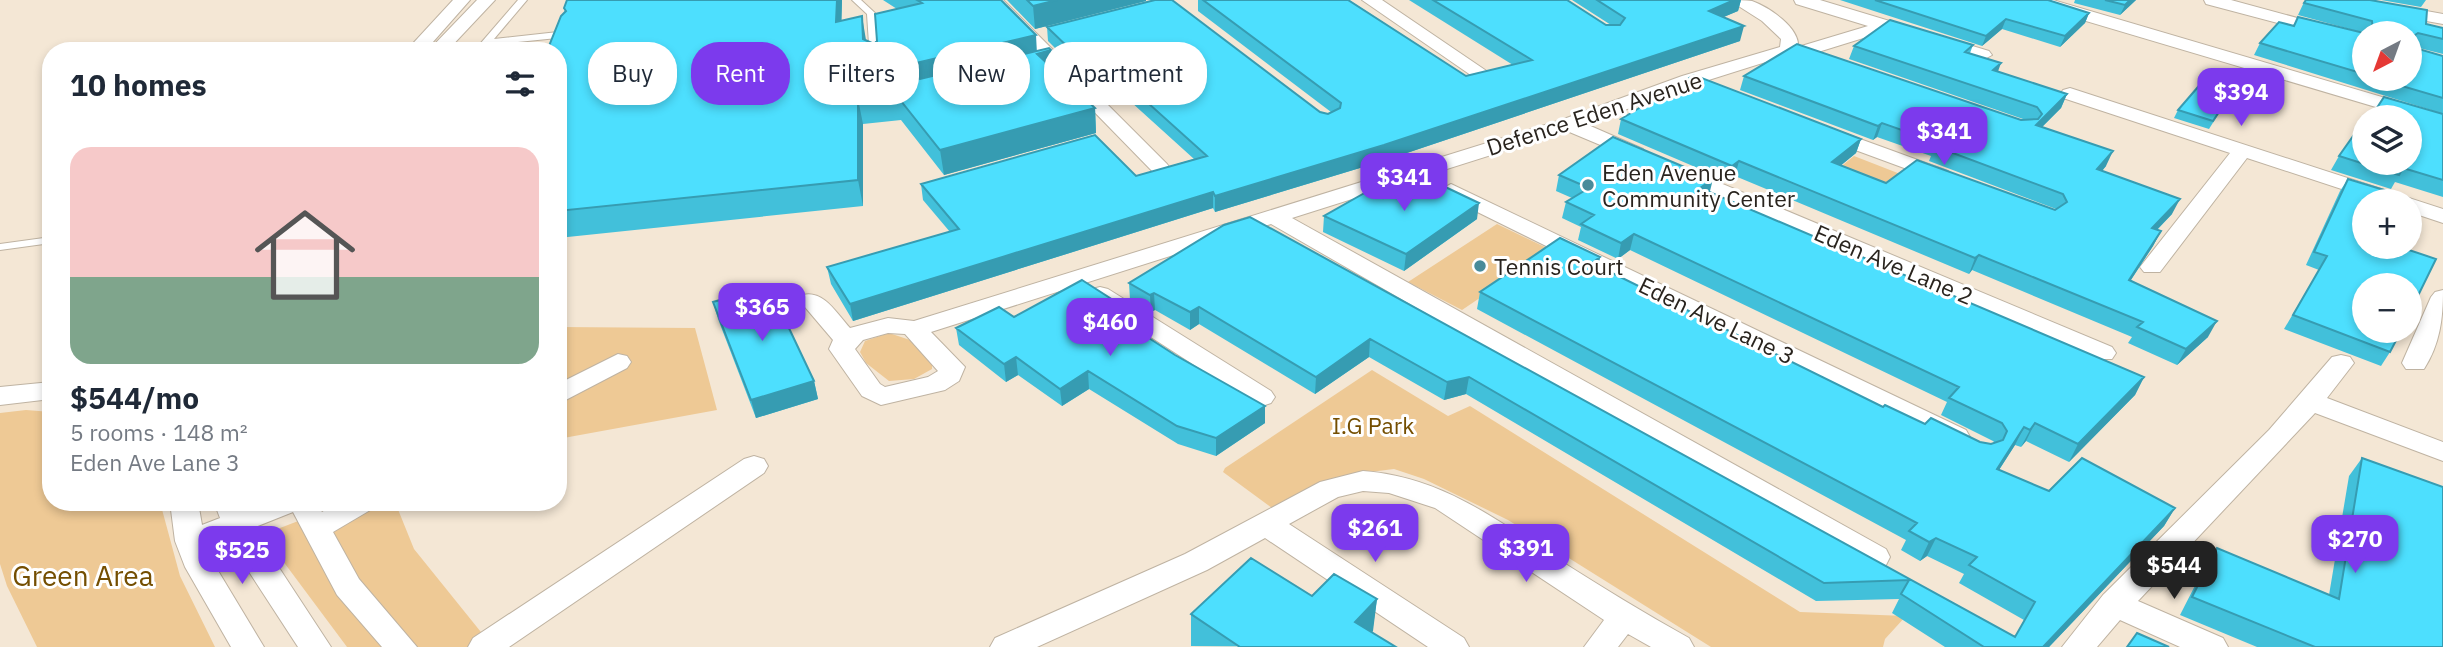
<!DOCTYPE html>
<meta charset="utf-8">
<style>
body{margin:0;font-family:"IBM Plex Sans",sans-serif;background:#f6f6f7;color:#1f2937;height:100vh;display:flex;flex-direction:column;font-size:26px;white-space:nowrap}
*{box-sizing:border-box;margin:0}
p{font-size:23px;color:#747a83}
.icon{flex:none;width:38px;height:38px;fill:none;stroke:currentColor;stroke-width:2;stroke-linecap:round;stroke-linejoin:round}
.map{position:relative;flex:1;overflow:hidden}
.panel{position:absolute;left:42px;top:42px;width:525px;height:469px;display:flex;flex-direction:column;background:#fff;border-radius:28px;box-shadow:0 4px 10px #0003}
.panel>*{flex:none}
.banner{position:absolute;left:588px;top:42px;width:665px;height:63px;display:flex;gap:14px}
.needle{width:46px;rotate:221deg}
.tools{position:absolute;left:2352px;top:21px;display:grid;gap:14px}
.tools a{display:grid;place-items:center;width:70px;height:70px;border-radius:50%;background:#fff;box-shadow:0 4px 10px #0003;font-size:35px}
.price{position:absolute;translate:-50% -60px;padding:0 16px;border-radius:14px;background:#7c3aed;color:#fff;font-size:23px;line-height:46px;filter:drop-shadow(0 2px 4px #0008)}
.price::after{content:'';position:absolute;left:50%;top:42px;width:21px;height:16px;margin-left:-10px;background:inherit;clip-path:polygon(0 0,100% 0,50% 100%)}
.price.selected{background:#222;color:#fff}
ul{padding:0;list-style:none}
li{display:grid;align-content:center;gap:14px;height:371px;padding:0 28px}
li span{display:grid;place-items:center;height:217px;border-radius:21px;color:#555}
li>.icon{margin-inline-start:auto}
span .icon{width:126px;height:126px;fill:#fffc;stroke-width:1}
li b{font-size:30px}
h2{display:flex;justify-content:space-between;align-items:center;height:84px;padding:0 28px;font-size:30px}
.pill{padding:0 24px;border-radius:28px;background:#fff;box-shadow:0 4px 10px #0003;font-size:24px;line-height:63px}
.pill.selected{background:#7c3aed;color:#fff}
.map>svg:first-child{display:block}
.green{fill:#eec995}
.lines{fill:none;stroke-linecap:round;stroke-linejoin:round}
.lane-casing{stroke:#bfb3a2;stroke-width:2}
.street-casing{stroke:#bfb3a2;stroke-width:2}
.lane{fill:#fff;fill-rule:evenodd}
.street{fill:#fff;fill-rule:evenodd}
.wall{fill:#42c0da}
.shaded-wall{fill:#369cb2}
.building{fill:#4ddffe;stroke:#369cb2;stroke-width:2}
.poi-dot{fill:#488b9a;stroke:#fff;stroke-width:2.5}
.labels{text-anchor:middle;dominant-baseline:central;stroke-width:6;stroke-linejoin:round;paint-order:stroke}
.street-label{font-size:23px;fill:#29241e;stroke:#fff}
.poi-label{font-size:23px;fill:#29241e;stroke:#fff;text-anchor:start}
.park-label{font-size:23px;fill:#744e01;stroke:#fff}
.near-park-label{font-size:28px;fill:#744e01;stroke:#fff}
</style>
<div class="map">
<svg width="2443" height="647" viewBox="0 0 2443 647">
<rect width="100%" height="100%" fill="#f4e7d5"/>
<!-- green -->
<path class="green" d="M1854,156l54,21 -27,21 -53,-21z
M1497,224l54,26 -89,60 -54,-28z
M558,327l137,1 22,82 -159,29z
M889,333l24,8 19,20v8l-18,10 -25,2 -23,-18 -6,-11 5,-11z
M1372,370l76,46 22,-10 330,206 106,4 -21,23 -2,8h-172l-203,-127 -84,-41 -30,-10 -32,4 -90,35 -49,-36 2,-4z
M26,410l25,2v90h109l20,74 35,71h-178l-30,-61 -7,-22v-151z
M395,502l19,47 79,98h-146l-76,-102 9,-17 68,-26z"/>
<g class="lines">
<defs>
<path id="lane" d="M518,0h9l-33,39 73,-8 4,3 -4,3 -78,8 -6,6h-9z
M852,0h9l14,13 3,48 -3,1 -5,-3 -3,-45z
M51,237v6l-51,7v-6z"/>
<path id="street" d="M453,0h17l-45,51h-19z
M477,0h18l-48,51h-19z
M985,0h18l164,164 3,4 -3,4h-14z
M1362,0h20l109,74 -2,4h-14z
M1729,0c7,0 16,0 23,1 17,6 48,27 46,46l70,-21 -72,-22 -2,-4h26l169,51 3,4 -9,5 -97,-29 -84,26 -8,-4 -98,31 -110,40 57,25 3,4 -3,4h-14l-62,-26 -275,87 594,331 4,8 -4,8 -11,3 -11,-3 -593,-341 -340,108 34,35 -6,14 -14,9 -64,15 -19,-9 -33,-47 4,-9 -34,-40 4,-5c21,-5 34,19 47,33l38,-10 26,3 647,-201 121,-44 98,-29 1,-8 -19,-18zM888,333l17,1 33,37 -10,6 -43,10 -5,-3 -25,-35 8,-9z
M2027,0h26l390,115v12l-414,-123z
M2204,0h27l133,36v10l-158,-42z
M2330,0h36l77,14v10l-105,-19z
M2070,88l373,121v14l-33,-11v-11h-32l-131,-43 -87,114h-16l-4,-5 4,-5 86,-109 -167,-55 -3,-4 3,-4z
M1827,127l121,44 4,4 -11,6 -7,-2 -114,-42 -3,-4z
M1682,167l430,180 4,6 -4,6h-18l-419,-182 -4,-4 4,-4z
M1451,184l515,246 4,7 -4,7 -10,2 -10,-2 -503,-249 -3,-5z
M1100,287l8,2 163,102 4,6 -4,6 -9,3 -9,-3 -161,-104 -4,-5 4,-5z
M2443,290c0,29 -3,54 -19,79h-18l-4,-6 29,-66 4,-5z
M618,354l9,2 4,6 -4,6 -69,36v-20z
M2341,355l9,2 4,6 -27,35 116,44v19l-128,-48 -177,188 85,37 5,9h-48l-60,-27 -23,27h-35l41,-52 166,-165 63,-73z
M51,382v17l-51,6v-18z
M754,456l10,3 4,7 -4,7 -255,174h-41l5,-9 271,-179z
M1363,471c78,6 129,46 193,87 44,28 88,55 133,80l5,9h-43l-23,-13 -10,13h-34l20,-27 -169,-112 -46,-15 -26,-2 -25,6 -49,27 175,114 5,9h-41l-163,-109 -58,32 -170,77h-47l5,-9 190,-84 135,-72z
M170,502h28l4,23 18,-7 -6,-16h28l3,6 16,-6h55l6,10 16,-10h38l-4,7 -39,23 26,47 58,68h-35l-45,-52 -44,-83 -40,16 78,119h-33l-71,-109 -20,8 7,18 50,83h-33l-46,-80 -10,-26z"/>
</defs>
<!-- lane casing -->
<use href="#lane" class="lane-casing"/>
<!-- street casing -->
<use href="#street" class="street-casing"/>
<!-- lane -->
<use href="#lane" class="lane"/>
<!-- street -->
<use href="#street" class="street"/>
</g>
<!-- wall -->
<path class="wall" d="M567,0h275l-1,21 25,20 8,3 23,-35 -14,-9h118l36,51 14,-1 2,19 42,39 1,25 -152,42 -43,-55 -38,4v82l-305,32v-187l7,-39 -1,-4z
M1007,0h139v1l-111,28z
M1198,0h152h-1l117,76 47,-11 -104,-65h158l39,25h5l-39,-25h169l-3,11 -15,6 17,24 -357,120 -168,51 -2,-4 -360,113 -22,-37 -4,-17 123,-35 -27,-32 -2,-16 215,-8 58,-17 -105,-95 -14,4 -27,-27 -1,-14 281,87 3,-2 -133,-101z
M1840,0h208l41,13 -4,10 -25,24 -58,-18 -20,17z
M2075,0h61l-16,15 -46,-12z
M2305,0h65l56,24 17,4v26l-28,-7v1l28,8v141l-48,-15 -4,7 -60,-19 8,-14 25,7 67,-53 -177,-55 6,-12 33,-17 5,-9 66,16v46h46v-46h-46l-66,-18z
M2381,0h45l-5,7z
M1973,45l-3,8 28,19 69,22 -6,14 -19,19 64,39 -4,5 70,43 -15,16 4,1 -8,15 -22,34 77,57 -31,28 -49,-22 4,-6 -160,-67 -3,4 -234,-98 -7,5 -110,-47 3,-15 240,20 -5,14 -15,12 45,18 169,27 1,-1 -127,-48 2,-5 -54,-19 -4,3 -133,-50 4,-14 277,44h5l-177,-61 5,-13z
M2229,97l-20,32 -35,-11 4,-8z
M1559,175l150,17 435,185 -9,18 -66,67 -43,-21 -5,6 -6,-2 -16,25 50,21 126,17 -11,18 -115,121h-104l-53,-34 7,-14 -83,2 -350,-207 -22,6 -75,-43 -54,37 -116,-70 -9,6 -35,-20 -4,2 -21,-12 -1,-17 121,-66 765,420 9,-17 -65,-37 5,-9 -37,-18 -7,5 -19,-11 5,-10 -429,-231 3,-17 120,-35 -2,9 285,141 42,17 55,18 11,2 4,-1 -2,-2 -52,-26 6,-13 -317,-152 -12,9 -40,-19 3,-13 -19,-9 4,-16 6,-4 -16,-7z
M2348,179l16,22v46l26,105 -9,14 -97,-37 35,-59 -13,-5 34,-74z
M1383,198l94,21 -73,52 -81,-39 1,-16z
M713,302l101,79 4,18 -62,19 -38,-99z
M1014,317l114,8 137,98 -49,33 -38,-12 -89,-55 -27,17 -44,-31 -12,7 -47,-37 -3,-17z
M2362,458l81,189h-186l-77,-32 25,-49 12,-18 112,47 20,-119z
M1312,596l65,3 -5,34 24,14 -205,-1v-32z"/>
<!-- shaded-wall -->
<path class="shaded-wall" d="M837,0h5l-1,46 -5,-24z
M1057,0h89v1l-111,28 -2,-23z
M1734,0h7l-3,11 -33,14 4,-14z
M2130,0h6l-16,15 5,-10z
M2089,13l-4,10 -25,24 5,-11z
M862,16l4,24 1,23 -4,-24z
M2006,19l-4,10 -20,17 4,-10z
M1744,26l-4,15 -357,120 -168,51v-16z
M1036,35l1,19 14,-4 2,24 -138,14 -9,-17 6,-7z
M1088,49l1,15 -14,4 -1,-15z
M2001,63l-5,14 -3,-7z
M2067,94l-6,14 -31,31 6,-14z
M858,99l5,25v82l-5,-26z
M1095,108l1,25 -152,42 -4,-25z
M1882,123l-5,14 -4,3 5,-14z
M1861,139l-5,14 -29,24 5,-15z
M2113,151l-7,15 -15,18 6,-15z
M1739,161l-4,15 -7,5 4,-15z
M1713,179l-4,16 -9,-7z
M1213,192v16l-360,113 -3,-17z
M2180,199l-8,15 -28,29 8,-15z
M1479,203l-2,16 -73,52 2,-17z
M2161,231l-8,15 -32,49 8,-15z
M1634,234l-4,16 -12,9 3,-16z
M1979,255l-7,15 -3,4 6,-16z
M1600,257l-3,17 -5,-11z
M1154,293l1,17 -4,2 -1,-17z
M1199,307v17l-9,6v-18z
M1127,309l1,17 -13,-10z
M2217,321l-9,16 -31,28 9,-16z
M1370,339l-1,18 -54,37 1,-17z
M1016,357l2,18 -12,7 -2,-18z
M1088,371l1,18 -27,17 -2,-17z
M1469,377l-3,17 -22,6 3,-18z
M2144,377l-9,18 -66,67 9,-18z
M814,381l4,18 -62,19 -5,-18z
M1265,406v17l-49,33v-18z
M2035,423l-9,18 -5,6 9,-17z
M2024,427l-9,18 -27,42 9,-18z
M2175,508l-11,18 -115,121h-6z
M1936,538l-9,18 -7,5 9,-19z
M1377,599l-4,32 -14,16 -4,-25z"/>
<!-- building -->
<path class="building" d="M567,0h270l-1,22 26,-6 1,23 11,5 3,-3 -2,-27 47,-11 -5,-3h84l35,35 -124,29 -6,7 4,5 10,3 129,-31 2,2 -14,4 58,54 -155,42 -43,-54 -39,3v81l-300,31v-160h-11l14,-35 5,-5 -2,-3z
M1027,0h30l-24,6z
M1155,0h17l148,112 8,2 12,-6 1,-5 -138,-103h145l118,76 66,-16 -99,-60h134l39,25h14l5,-7 -28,-18h137l-25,11 35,15 -360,119 -169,51 -2,-4 -363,112 -23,-37 132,-38 -38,-45 174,-49 41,41 71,-20 -119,-107 -14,4 -27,-26z
M1875,0h173l41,13 -24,23 -59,-17 -20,17z
M2105,0h25l-5,5z
M2306,0h64l57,10 -1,14 17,4v11l-25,-6 -3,2v13l28,8v42l-65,-19h32v-46h-37l-1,-12 -68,-18z
M2298,17l66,16v41l-104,-31 19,-21 15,4z
M1890,20l83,25 -8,7 36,11 -8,7 74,24 -31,31 77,26 -16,18 83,30 -28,29 9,3 -32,49 88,41 -31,28 -49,-22 6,-5 -164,-67 -4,3 -236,-97 -7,5 -111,-47 73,-44 167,64 -29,23 54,21 31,-23 138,50 12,-8 -4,-8 -129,-48 5,-3 -57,-20 -4,3 -134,-50 53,-32 224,76 17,-1 4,-5 -5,-7 -183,-61z
M2204,80l30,9 -21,32 -35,-11z
M2384,97l59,17v66l-40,-12 -4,7 -60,-19 24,-34h1v41h46v-46h-39z
M1613,137l100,42 -13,9 444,189 -66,67 -43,-21 -5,7 -6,-3 -27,42 52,22 33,-33 93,50 -132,139h-59l-83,-53 8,-14 -85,3 -355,-206 -22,5 -77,-43 -54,38 -117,-70 -9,5 -36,-19 -4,2 -21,-12 95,-58 26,-8 765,420 20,-35 -66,-37 8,-8 -41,-19 -7,4 -20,-11 8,-8 -437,-231 80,-54 40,19 -8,6 291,144 2,-2 40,19 6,-6 49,24 11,2 12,-4 4,-9 -5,-8 -53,-25 10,-11 -325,-153 -13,9 -40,-19 13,-9 -28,-13 23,-14 -30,-13z
M1418,174l61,29 -73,51 -82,-38 44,-25 15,7z
M2348,179l36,11 -4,11h-16v46h36l36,12 -26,53v-27h-46v46h37l-11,21 -97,-37 34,-59 -13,-4z
M1082,280l45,29 -12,7 60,39 90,51 -49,32 -39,-12 -89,-55 -28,18 -44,-32 -12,7 -48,-36 43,-21 15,10z
M769,286l45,95 -63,19 -38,-98z
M2362,458l81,29v160h-128l-123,-50 25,-49 122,51z
M1251,558l61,38 22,-22 43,25 -22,23 41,25h-156l-49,-33z
M2137,633l32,14h-42z"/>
<!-- markers -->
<g class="poi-dot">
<circle cx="1588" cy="185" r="7"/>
<circle cx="1480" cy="266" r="7"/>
</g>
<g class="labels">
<!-- street labels -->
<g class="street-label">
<text transform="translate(1594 113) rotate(-18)">Defence Eden Avenue</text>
<text transform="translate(1894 264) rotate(23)">Eden Ave Lane 2</text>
<text transform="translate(1717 320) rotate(26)">Eden Ave Lane 3</text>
</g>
<!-- poi labels -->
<g class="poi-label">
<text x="1602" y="172">Eden Avenue<tspan x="1602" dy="26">Community Center</tspan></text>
<text x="1494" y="266">Tennis Court</text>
</g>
<!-- park labels -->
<g class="park-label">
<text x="1373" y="425">I.G Park</text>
</g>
<!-- near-park labels -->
<g class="near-park-label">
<text x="83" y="575">Green Area</text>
</g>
</g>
</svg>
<div class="tools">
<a><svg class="needle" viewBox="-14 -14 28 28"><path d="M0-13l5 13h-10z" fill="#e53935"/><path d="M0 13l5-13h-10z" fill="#747a83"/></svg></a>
<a><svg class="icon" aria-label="layers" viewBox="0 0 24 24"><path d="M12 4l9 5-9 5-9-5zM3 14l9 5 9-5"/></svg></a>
<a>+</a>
<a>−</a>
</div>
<b class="price" style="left:2241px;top:128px">$394</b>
<b class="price" style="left:1944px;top:167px">$341</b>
<b class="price" style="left:1404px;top:213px">$341</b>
<b class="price" style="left:762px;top:343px">$365</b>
<b class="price" style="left:1110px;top:358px">$460</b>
<b class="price" style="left:1375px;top:564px">$261</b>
<b class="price" style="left:2355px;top:575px">$270</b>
<b class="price" style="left:1526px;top:584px">$391</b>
<b class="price" style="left:242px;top:586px">$525</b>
<b class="price selected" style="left:2174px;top:601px">$544</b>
<div class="banner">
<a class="pill">Buy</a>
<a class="pill selected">Rent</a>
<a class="pill">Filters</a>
<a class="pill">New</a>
<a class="pill">Apartment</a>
</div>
<section class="panel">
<h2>10 homes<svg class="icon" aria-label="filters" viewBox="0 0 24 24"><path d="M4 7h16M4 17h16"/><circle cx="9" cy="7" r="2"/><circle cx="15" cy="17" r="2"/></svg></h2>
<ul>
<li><span style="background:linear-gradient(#f6c9c9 60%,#7fa58c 0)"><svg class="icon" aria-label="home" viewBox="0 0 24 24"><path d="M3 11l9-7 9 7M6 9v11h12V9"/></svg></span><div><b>$544/mo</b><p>5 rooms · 148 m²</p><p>Eden Ave Lane 3</p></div></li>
</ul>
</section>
</div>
